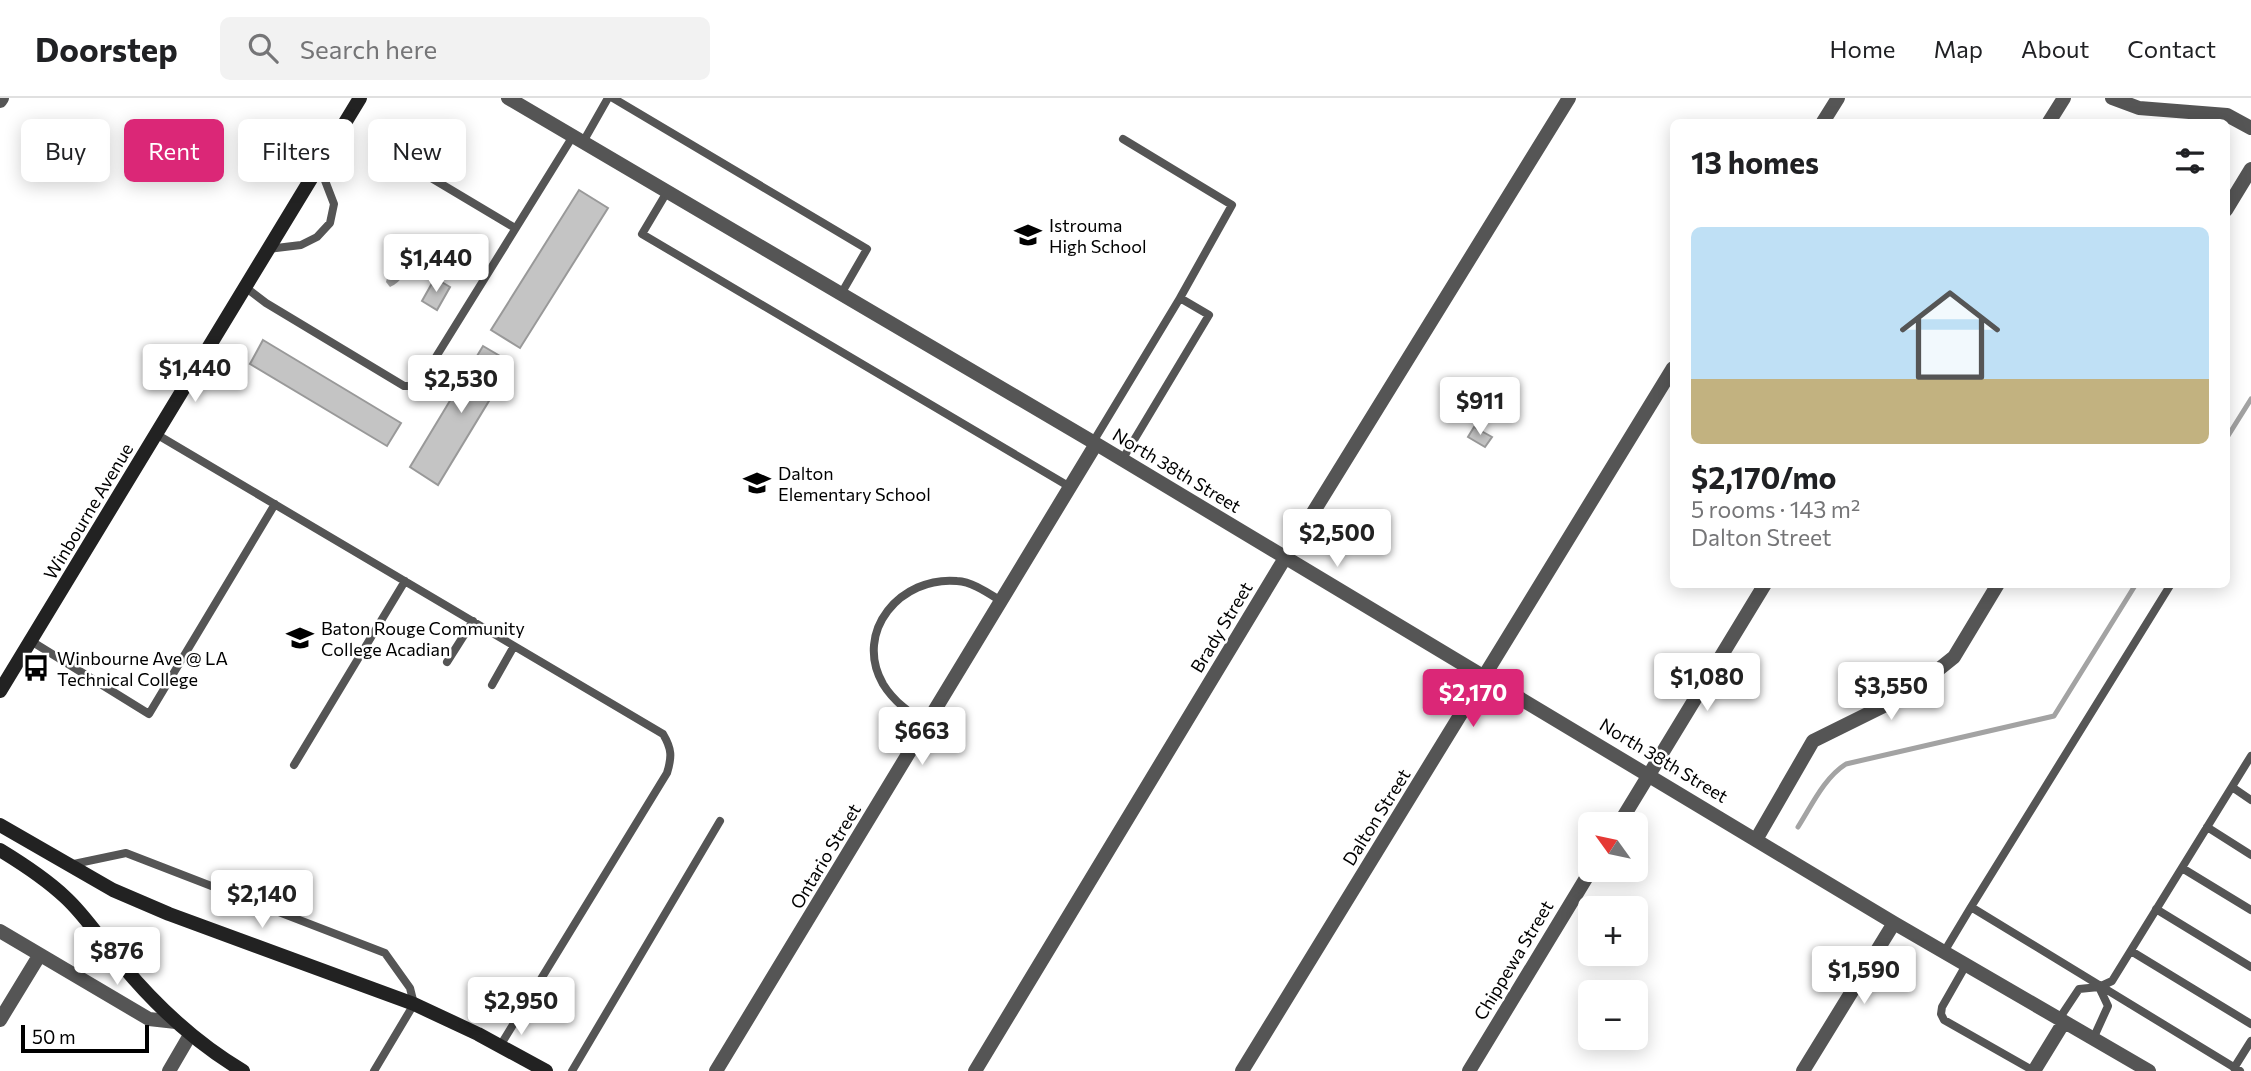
<!DOCTYPE html>
<meta charset="utf-8">
<style>
body{margin:0;font-family:Commissioner,sans-serif;background:#f2f2f2;color:#202124;height:100vh;display:flex;flex-direction:column;font-size:26px;white-space:nowrap}
*{box-sizing:border-box;margin:0}
p{font-size:23px;color:#757577}
.icon{flex:none;width:38px;height:38px;fill:none;stroke:currentColor;stroke-width:2;stroke-linecap:round;stroke-linejoin:round}
.map{position:relative;flex:1;overflow:hidden}
.panel{position:absolute;left:1670px;top:21px;width:560px;height:469px;display:flex;flex-direction:column;background:#fff;border-radius:10px;box-shadow:0 4px 18px #0003}
.panel>*{flex:none}
.guide{position:absolute;left:21px;top:21px;width:665px;height:63px;display:flex;gap:14px}
.needle{width:46px;rotate:303deg}
.buttons{position:absolute;left:1578px;top:714px;display:grid;gap:14px}
.buttons a{display:grid;place-items:center;width:70px;height:70px;border-radius:10px;background:#fff;box-shadow:0 4px 18px #0003;font-size:35px}
.scale{position:absolute;left:21px;bottom:18px;width:128px;box-sizing:border-box;padding-left:7px;border:4px solid #000;border-top:0;font-size:19px;line-height:24px;white-space:nowrap;color:#000;-webkit-text-stroke:5px #fff;paint-order:stroke}
.price{position:absolute;translate:-50% -60px;padding:0 16px;border-radius:7px;background:#fff;color:#222;font-size:23px;line-height:46px;filter:drop-shadow(0 2px 4px #0008)}
.price::after{content:'';position:absolute;left:50%;top:42px;width:21px;height:16px;margin-left:-10px;background:inherit;clip-path:polygon(0 0,100% 0,50% 100%)}
.price.selected{background:#db2777;color:#fff}
ul{padding:0;list-style:none}
li{display:grid;align-content:center;gap:14px;height:371px;padding:0 21px}
li span{display:grid;place-items:center;height:217px;border-radius:10px;color:#555}
li>.icon{margin-inline-start:auto}
span .icon{width:126px;height:126px;fill:#fffc;stroke-width:1}
li b{font-size:30px}
h2{display:flex;justify-content:space-between;align-items:center;height:84px;padding:0 21px;font-size:30px}
.pill{padding:0 24px;border-radius:10px;background:#fff;box-shadow:0 4px 18px #0003;font-size:24px;line-height:63px}
.pill.selected{background:#db2777;color:#fff}
header{display:flex;align-items:center;gap:42px;box-sizing:border-box;height:98px;padding:0 35px;background:#fff;border-bottom:2px solid #e0e0e0}
header strong{font-size:33px}
nav{display:flex;gap:38px;margin-inline-start:auto;font-size:24px}
.search{width:490px;height:63px;background:#f2f2f2;display:flex;align-items:center;gap:18px;box-sizing:border-box;padding:0 24px;border-radius:10px;color:#757577;font-size:26px}
.map>svg:first-child{display:block}
.water{fill:#a3a3a3}
.lines{fill:none;stroke-linecap:round;stroke-linejoin:round}
.stream{stroke:#a3a3a3;stroke-width:5}
.building{fill:#c4c4c4;stroke:#999;stroke-width:2}
.lane{stroke:#555;stroke-width:8}
.street{stroke:#555;stroke-width:14}
.secondary{stroke:#222;stroke-width:14}
.labels{text-anchor:middle;dominant-baseline:central;stroke-width:5;stroke-linejoin:round;paint-order:stroke}
.poi-label{font-size:18px;fill:#000;stroke:#fff;text-anchor:start}
.street-label{font-size:18px;fill:#000;stroke:#fff}
</style>
<header>
<strong>Doorstep</strong>
<div class="search"><svg class="icon" aria-label="search" viewBox="0 0 24 24"><circle cx="10" cy="10" r="6"/><path d="M15 15l6 6"/></svg>Search here</div>
<nav><a>Home</a><a>Map</a><a>About</a><a>Contact</a></nav>
</header>
<div class="map">
<svg width="2251" height="973" viewBox="0 0 2251 973">
<rect width="100%" height="100%" fill="#fff"/>
<!-- water -->
<path class="water" d="M404,152l7,6c-2,12 -9,26 -21,31l-4,-5 5,-19z"/>
<g class="lines">
<!-- stream -->
<path class="stream" d="M2226,341l25,-40
M1798,729c14,-22 26,-49 48,-63l208,-48 82,-132"/>
</g>
<!-- building -->
<path class="building" d="M579,92l29,18 -88,140 -29,-18z
M435,180l15,9 -13,23 -15,-9z
M263,242l138,83 -14,23 -137,-82z
M483,248l29,17 -74,122 -28,-18z
M1474,329l18,10 -7,10 -17,-10z"/>
<g class="lines">
<!-- lane -->
<path class="lane" d="M613,0l254,151 -26,45
M1123,41l109,66 -52,93
M583,44l25,-44
M386,53l129,77
M667,94l-25,42 428,253
M268,151l33,-4 16,-8 13,-14 4,-19 -15,-39
M245,189l21,16 138,83h10l7,-5 152,-245
M156,336l507,300c9,15 9,23 4,39l-167,273
M1093,344l87,-144 29,17 -87,145
M2171,486l-200,323 269,164
M31,543l118,73 126,-210
M447,564l26,-41
M492,587l22,-39
M927,626c-17,-11 -33,-22 -44,-40 -30,-53 18,-108 74,-103 16,1 31,12 44,20
M294,667l111,-184
M2232,689l19,13
M2207,729l44,28
M69,767l57,-12 259,100 25,35 4,16 -40,67
M2182,770l69,42
M2156,811l95,58
M2131,853l120,73
M1944,854l27,-45
M1966,867l-24,42 -1,7 3,6 90,51
M2059,921l20,-30 20,-2 13,-6 139,-225
M2093,941l15,-33 -9,-19
M2234,970l17,-27
M572,973l148,-250"/>
<!-- street -->
<path class="street" d="M508,0l585,344 801,481 255,148
M2112,0l27,10 88,7 24,13
M0,3l2,-3
M1823,24l15,-24
M2049,24l15,-24
M2226,112l25,-41
M1619,726l146,-240
M1757,740l56,-97 95,-47 46,-37 44,-73
M0,833l149,88 27,3
M0,922l39,-64
M169,973l21,-36
M716,973l380,-627
M975,973l310,-513 284,-460
M1242,973l431,-703
M1469,973l122,-201
M1803,973l91,-148
M2034,973l30,-49"/>
<!-- secondary -->
<path class="secondary" d="M0,593l360,-593
M0,727l113,65 56,24 245,90 64,30 68,37
M0,752c23,14 45,28 65,47 22,20 38,47 58,69 35,42 73,77 120,105"/>
</g>
<!-- icons -->
<defs>
<symbol id="school-bare" viewBox="-9 -9 18 18"><path d="M0-5L7-2L0 1L-7-2ZM-4 1L0 2.5L4 1V4Q0 6-4 4Z" fill="#000" stroke="#fff" stroke-width="2.5" paint-order="stroke"/></symbol>
<symbol id="university-bare" viewBox="-9 -9 18 18"><path d="M0-5L7-2L0 1L-7-2ZM-4 1L0 2.5L4 1V4Q0 6-4 4Z" fill="#000" stroke="#fff" stroke-width="2.5" paint-order="stroke"/></symbol>
<symbol id="bus-bare" viewBox="-9 -9 18 18"><path d="M-5-6H5V4H4V6H2V4H-2V6H-4V4H-5ZM-3.5-4V0h7V-4ZM-3.5 1.2v1.5H-2V1.2ZM2 1.2v1.5H3.5V1.2Z" fill="#000" stroke="#fff" stroke-width="2.5" paint-order="stroke"/></symbol>
</defs>
<g fill-rule="evenodd">
<use href="#school-bare" x="1009" y="118" width="38" height="38"/>
<use href="#school-bare" x="738" y="366" width="38" height="38"/>
<use href="#university-bare" x="281" y="521" width="38" height="38"/>
<use href="#bus-bare" x="17" y="551" width="38" height="38"/>
</g>
<g class="labels">
<!-- poi labels -->
<g class="poi-label">
<text x="1049" y="127">Istrouma<tspan x="1049" dy="21">High School</tspan></text>
<text x="778" y="375">Dalton<tspan x="778" dy="21">Elementary School</tspan></text>
<text x="321" y="530">Baton Rouge Community<tspan x="321" dy="21">College Acadian</tspan></text>
<text x="57" y="560">Winbourne Ave @ LA<tspan x="57" dy="21">Technical College</tspan></text>
</g>
<!-- street labels -->
<g class="street-label">
<text transform="translate(1177 372) rotate(31)">North 38th Street</text>
<text transform="translate(88 413) rotate(-59)">Winbourne Avenue</text>
<text transform="translate(1221 529) rotate(-59)">Brady Street</text>
<text transform="translate(1664 662) rotate(31)">North 38th Street</text>
<text transform="translate(1376 719) rotate(-58)">Dalton Street</text>
<text transform="translate(825 758) rotate(-59)">Ontario Street</text>
<text transform="translate(1513 862) rotate(-59)">Chippewa Street</text>
</g>
</g>
</svg>
<div class="buttons">
<a><svg class="needle" viewBox="-14 -14 28 28"><path d="M0-13l5 13h-10z" fill="#e53935"/><path d="M0 13l5-13h-10z" fill="#757577"/></svg></a>
<a>+</a>
<a>−</a>
</div>
<div class="scale">50 m</div>
<b class="price" style="left:436px;top:196px">$1,440</b>
<b class="price" style="left:195px;top:306px">$1,440</b>
<b class="price" style="left:461px;top:317px">$2,530</b>
<b class="price" style="left:1480px;top:339px">$911</b>
<b class="price" style="left:1337px;top:471px">$2,500</b>
<b class="price" style="left:1707px;top:615px">$1,080</b>
<b class="price" style="left:1891px;top:624px">$3,550</b>
<b class="price selected" style="left:1473px;top:631px">$2,170</b>
<b class="price" style="left:922px;top:669px">$663</b>
<b class="price" style="left:262px;top:832px">$2,140</b>
<b class="price" style="left:117px;top:889px">$876</b>
<b class="price" style="left:1864px;top:908px">$1,590</b>
<b class="price" style="left:521px;top:939px">$2,950</b>
<div class="guide">
<a class="pill">Buy</a>
<a class="pill selected">Rent</a>
<a class="pill">Filters</a>
<a class="pill">New</a>
</div>
<section class="panel">
<h2>13 homes<svg class="icon" aria-label="filters" viewBox="0 0 24 24"><path d="M4 7h16M4 17h16"/><circle cx="9" cy="7" r="2"/><circle cx="15" cy="17" r="2"/></svg></h2>
<ul>
<li><span style="background:linear-gradient(#bfe0f5 70%,#c2b280 0)"><svg class="icon" aria-label="home" viewBox="0 0 24 24"><path d="M3 11l9-7 9 7M6 9v11h12V9"/></svg></span><div><b>$2,170/mo</b><p>5 rooms · 143 m²</p><p>Dalton Street</p></div></li>
</ul>
</section>
</div>
